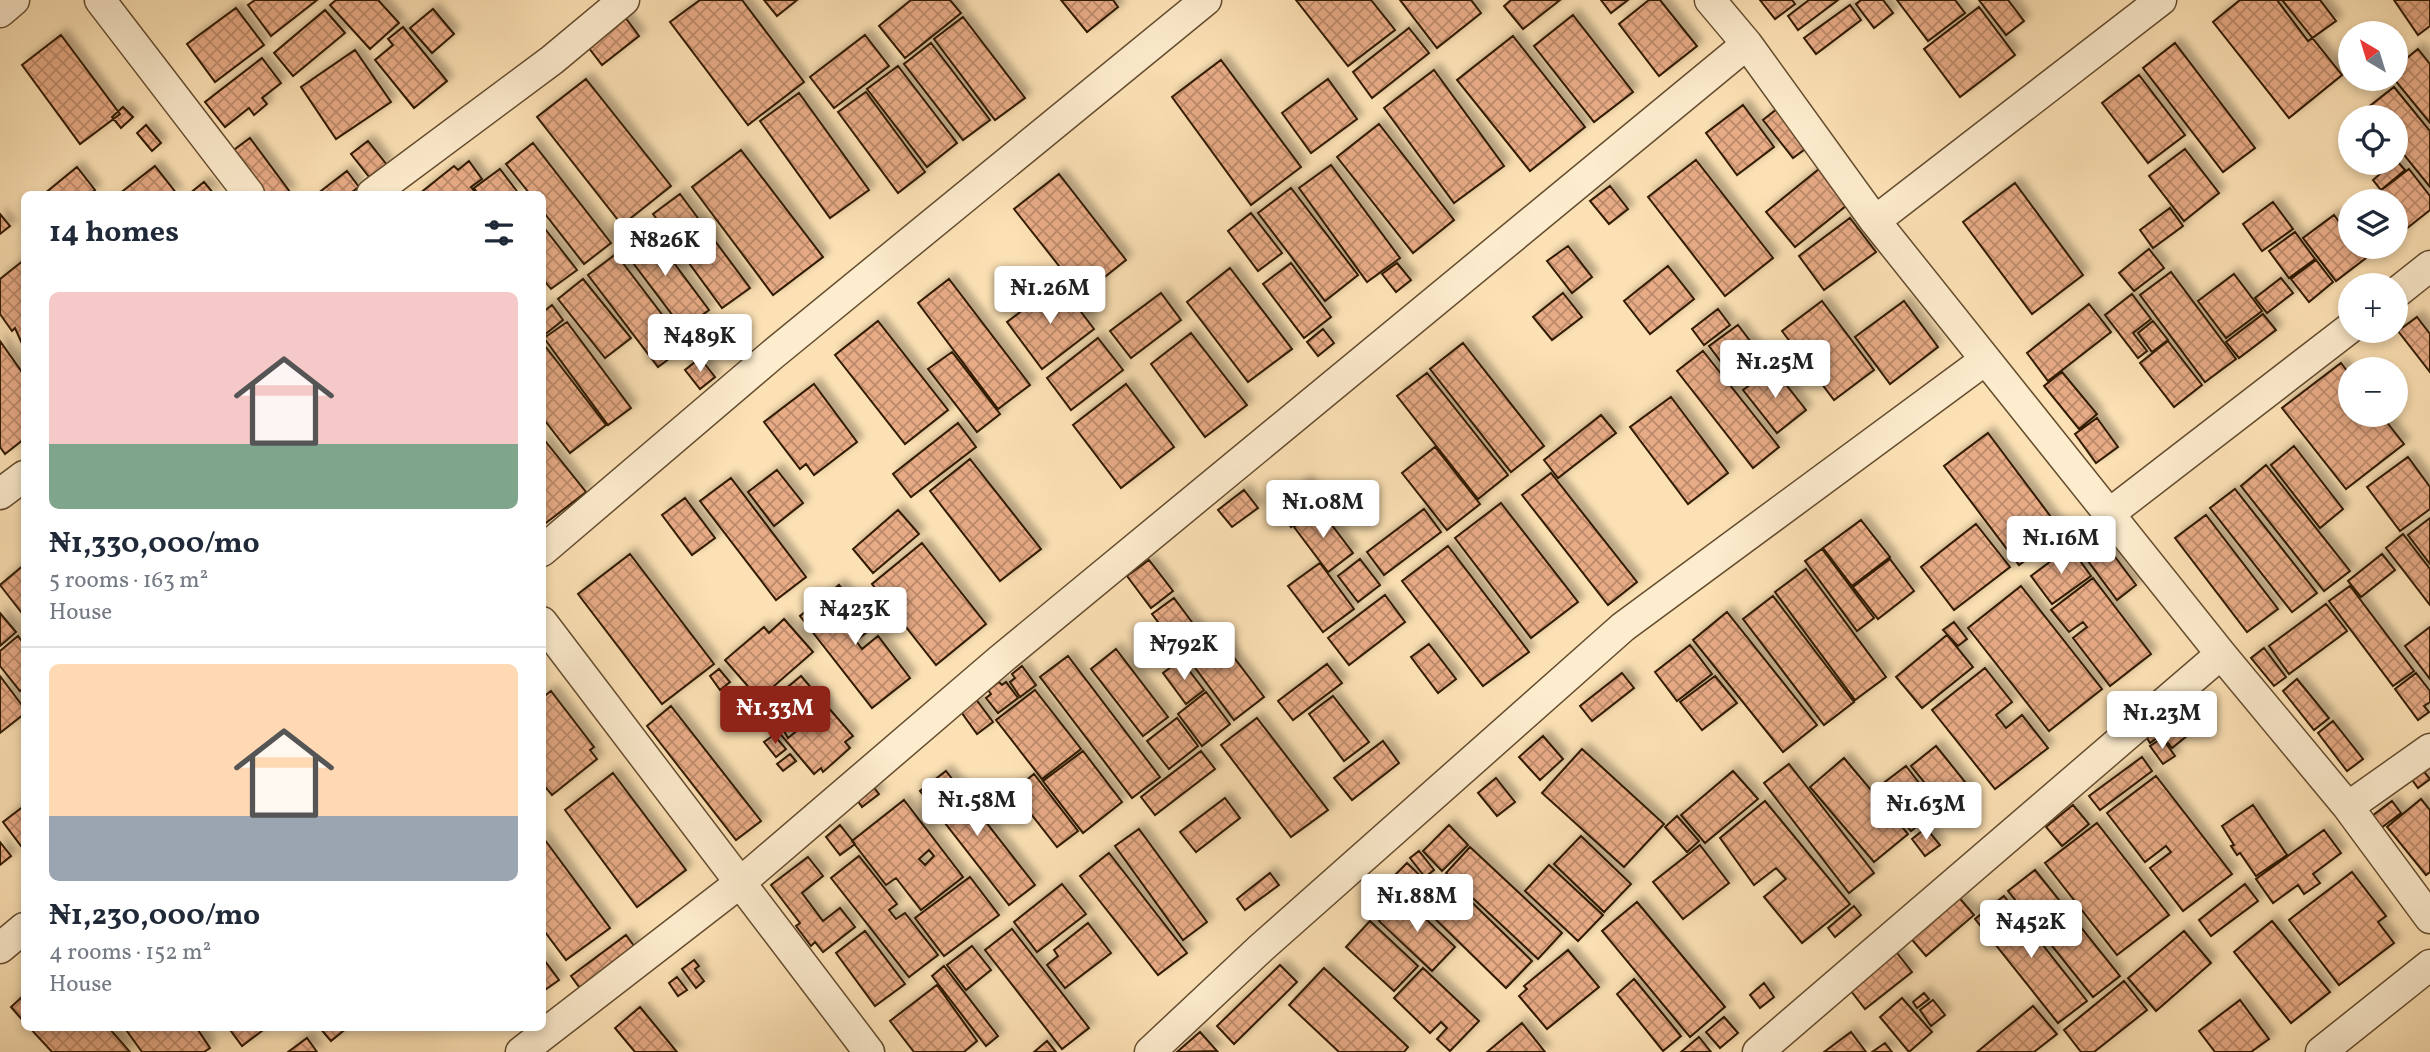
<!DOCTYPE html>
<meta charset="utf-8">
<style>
body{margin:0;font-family:Vollkorn,serif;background:#f2f2f3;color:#1f2937;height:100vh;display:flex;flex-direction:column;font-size:26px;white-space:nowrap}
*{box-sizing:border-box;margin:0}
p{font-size:23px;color:#747a83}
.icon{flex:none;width:38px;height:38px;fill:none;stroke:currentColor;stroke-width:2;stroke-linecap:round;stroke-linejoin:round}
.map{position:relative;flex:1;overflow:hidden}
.side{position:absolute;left:21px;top:191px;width:525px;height:840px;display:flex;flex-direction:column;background:#fff;border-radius:10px;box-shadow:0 4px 10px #0003}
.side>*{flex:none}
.needle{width:46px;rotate:322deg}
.buttons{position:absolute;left:2338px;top:21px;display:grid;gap:14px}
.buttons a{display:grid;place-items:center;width:70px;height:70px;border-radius:50%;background:#fff;box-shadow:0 4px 10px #0003;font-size:35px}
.price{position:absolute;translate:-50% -60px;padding:0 16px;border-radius:7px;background:#fff;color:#222;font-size:23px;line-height:46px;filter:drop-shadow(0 2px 4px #0008)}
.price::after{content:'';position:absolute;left:50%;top:42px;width:21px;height:16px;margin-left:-10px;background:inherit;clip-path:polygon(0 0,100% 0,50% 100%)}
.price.current{background:#8f2418;color:#fff}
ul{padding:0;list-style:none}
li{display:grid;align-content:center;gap:14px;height:371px;padding:0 28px}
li+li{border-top:2px solid #e0e1e3}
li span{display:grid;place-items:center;height:217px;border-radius:10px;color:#555}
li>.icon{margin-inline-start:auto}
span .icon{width:126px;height:126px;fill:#fffc;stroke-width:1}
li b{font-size:30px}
h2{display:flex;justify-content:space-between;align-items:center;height:84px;padding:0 28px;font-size:30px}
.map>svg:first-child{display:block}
.building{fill:url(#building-cross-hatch);stroke:#311a03;stroke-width:2;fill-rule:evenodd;filter:url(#shadow)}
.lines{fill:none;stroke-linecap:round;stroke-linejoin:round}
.minor-casing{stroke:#644c2f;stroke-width:33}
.minor{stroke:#fdecce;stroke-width:30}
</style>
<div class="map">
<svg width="2430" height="1052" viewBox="0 0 2430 1052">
<defs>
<pattern id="building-cross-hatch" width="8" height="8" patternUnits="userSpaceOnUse" patternTransform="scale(1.75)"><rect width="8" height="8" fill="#e7ab86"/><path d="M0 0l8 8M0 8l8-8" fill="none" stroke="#bc8a6b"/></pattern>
<filter id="shadow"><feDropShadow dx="6" dy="-6" stdDeviation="3.5" flood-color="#0004"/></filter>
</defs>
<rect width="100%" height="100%" fill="#fce1b4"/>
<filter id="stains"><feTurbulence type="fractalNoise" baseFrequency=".00286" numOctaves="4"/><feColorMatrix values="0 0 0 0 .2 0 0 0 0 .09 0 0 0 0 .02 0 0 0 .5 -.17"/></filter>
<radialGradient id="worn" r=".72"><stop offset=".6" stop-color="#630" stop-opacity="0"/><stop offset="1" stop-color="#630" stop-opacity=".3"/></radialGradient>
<!-- building -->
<path class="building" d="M255,0h62l-46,36 -23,-31z
M336,0h42l21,23 -29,26 -40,-44z
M700,0h42l62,82 -56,43 -78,-103z
M764,0h33l-20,16z
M911,0h39l11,13 -56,45 -26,-32z
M1061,0h52l5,7 -31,25z
M1296,0h75l24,30 -47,36z
M1400,0h71l10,13 -44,35z
M1511,0h49l-37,29 -19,-23z
M1601,0h27l-17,13z
M1649,0h11l37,46 -38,30 -40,-52z
M1760,0h32l3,4 -20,15z
M1809,0h29l-40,30 -10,-14z
M1861,0h22l10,13 -19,15 -18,-24z
M1897,0h58l10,13 -37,28z
M1979,0h29l16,21 -18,14z
M2240,0h42l60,75 -53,43 -76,-96z
M2277,0h43l16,21 -28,20z
M2394,0h36v26l-12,9z
M1850,5l11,15 -45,34 -12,-16z
M1979,7l36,48 -55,42 -36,-48z
M236,8l28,37 -49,37 -28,-38z
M433,9l21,25 -22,19 -22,-25z
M325,10l20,23 -52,43 -19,-23z
M622,13l17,23 -37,29 -17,-22z
M1573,15l60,77 -39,30 -60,-76z
M963,17l62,81 -30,22 -61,-81z
M403,27l44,54 -33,27 -39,-48 18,-15 -5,-6z
M1409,28l20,25 -57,45 -19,-26z
M61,35l59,79 -40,30 -58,-79z
M865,35l24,31 -55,42 -24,-31z
M1513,36l72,91 -55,44 -73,-91z
M931,43l59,77 -27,20 -59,-76z
M2175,43l80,105 -32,24 -80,-104z
M2418,49l12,15v59l-36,-44 2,-12z
M355,50l36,52 -55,37 -35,-52z
M262,58l19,25 -19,15 5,6 -13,11 -5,-7 -24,19 -20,-25z
M1221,60l80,107 -50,38 -79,-108z
M898,66l59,77 -30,24 -60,-78z
M1434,70l70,96 -50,37 -70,-95z
M2139,75l46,60 -37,28 -46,-60z
M586,79l85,107 -49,39 -85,-108z
M1328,79l29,40 -46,34 -29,-40z
M2394,87l36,44v56l-34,-42v-28h-23l-7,-8z
M866,92l59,80 -27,21 -60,-81z
M799,93l70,97 -39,28 -70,-97z
M1743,105l31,42 -37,28 -31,-42z
M1782,105l30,39 -19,14 -30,-38z
M123,107l10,10 -12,11 -9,-11z
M1379,124l75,96 -41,33 -76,-96z
M146,125l15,18 -9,8 -15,-18z
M250,138l40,54 -3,2h-25l-31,-42z
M368,141l19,24 -17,13 -19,-24z
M533,143l78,100 -27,21 -42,-54v-16h-12l-24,-30z
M2185,149l34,44 -35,28 -35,-45z
M741,150l82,107 -50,38 -81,-108z
M1696,160l77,98 -48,38 -77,-99z
M2396,160l9,10 -24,20 -8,-10z
M469,161l13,18 -11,8 3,4 -5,3h-50l35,-28 4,4z
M1331,165l69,93 -33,24 -68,-94z
M155,166l22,28h-58z
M77,167l18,23 -5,4h-46z
M500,169l19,25h-41l-4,-6z
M1819,169l28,36 -52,42 -29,-35z
M2409,169l21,27v14l-34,27v-36h-29z
M347,171l12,16 -10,7h-32z
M1059,174l67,86 -44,35 -68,-86z
M204,182l10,12h-25z
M2015,183l68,92 -51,39 -69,-92z
M1610,186l18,23 -19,15 -19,-23z
M1291,188l67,87 -33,26 -67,-88z
M680,194l70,94 -28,20 -69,-94z
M2273,202l20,27 -31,22 -19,-27z
M2170,208l13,18 -30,22 -13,-18z
M1251,213l31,40 -24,18 -30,-40z
M0,214l10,12 -10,8z
M2334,215l16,22v10h8l8,11 -30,23 -33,-43z
M1850,218l26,34 -52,38 -25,-34z
M542,225l35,45 -26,19 -9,-11z
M647,227l62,83 -26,19 -62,-82z
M2295,232l20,27 -26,19 -20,-27z
M1568,246l24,31 -20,16 -25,-32z
M2149,249l15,19 -30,23 -15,-18z
M616,254l70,92 -28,21 -70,-92z
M24,260v88l-9,-20 -3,3 -12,-17v-35z
M2316,260l17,22 -24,20 -18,-23z
M1291,263l40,54 -27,21 -41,-54z
M1397,263l14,17 -15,12 -14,-18z
M1668,266l26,33 -44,35 -26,-33z
M1230,268l62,81 -44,33 -61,-80z
M2171,272l65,87 -31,23 -65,-87z
M2234,274l28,37 -36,27 -28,-37z
M2281,278l12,15 -26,20 -12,-15z
M583,279l48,59 -26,20 -47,-59z
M949,279l81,106 -32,24 -80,-106z
M1059,283l35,46 -52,40 -35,-47z
M1161,293l20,27 -50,38 -21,-27z
M1563,293l19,24 -30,23 -19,-23z
M2132,294l19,25 -18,14 14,18 -9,7 -33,-43z
M1822,301l52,69 -40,30 -52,-69z
M1904,301l34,46 -48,37 -35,-47z
M2089,304l22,28 -63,49 -21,-28z
M552,305l11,15 -20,16 -1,-23z
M1718,309l12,16 -26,20 -12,-16z
M2263,314l13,16 -37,28 -13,-16z
M2417,317l13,17v38l-32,-41z
M702,320l12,16 -15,12 -13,-16z
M878,321l70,89 -43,34 -70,-89z
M2153,321l15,19 -16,12 -14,-19z
M567,322l64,86 -23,17 -64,-87z
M1738,325l25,33 -29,21 -25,-33z
M1323,329l11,14 -16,13 -11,-14z
M1191,333l56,72 -42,32 -54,-73z
M1098,338l25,32 -52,40 -24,-32z
M0,341l24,34v64l-19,15 -5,-7z
M2168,341l34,44 -28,22 -34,-44z
M542,342l64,83 -36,28 -28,-36z
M1463,343l81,103 -33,26 -81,-103z
M1703,351l76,96 -26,21 -76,-97z
M952,352l48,62 -23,18 -49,-63z
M700,358l15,19 -15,12 -15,-19z
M2341,363l9,12v40h31l23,29 -58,45 -64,-81z
M1773,368l33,42 -29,23 -34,-43z
M2062,372l35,42 -18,15 -35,-43z
M1427,373l81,102 -30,24 -81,-103z
M814,384l43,58 -43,33 -8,-11 -6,5 -36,-47z
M1126,384l48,63 -53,41 -48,-63z
M1671,397l57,76 -40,31 -58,-77z
M1601,415l15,18 -58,45 -14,-18z
M2097,418l21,29 -22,16 -21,-29z
M958,423l18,24 -65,50 -18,-23z
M1988,433l75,100 -44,32 -75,-99z
M542,437l44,55 -44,34z
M2294,446l49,63 -23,19 -49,-63z
M1435,447l45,57 -33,26 -45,-57z
M2408,457l22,30v22l-30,22 -33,-44z
M970,459l71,90 -41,32 -70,-90z
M2266,465l84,106 -26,20 -83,-105z
M777,470l26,33 -29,23 -26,-34z
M1551,473l86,109 -29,23 -86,-110z
M731,478l75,99 -30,23 -76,-99z
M1306,482l16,21 -31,24 -16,-22z
M2235,489l82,104 -25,19 -82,-104z
M1244,490l14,18 -26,19 -14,-17z
M685,498l30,40 -23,17 -30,-40z
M1501,503l77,99 -47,36 -76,-100z
M1319,508l34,45 -25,19 -34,-45z
M1424,509l17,23 -57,43 -17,-23z
M898,510l21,24 -46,39 -20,-24z
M2206,515l72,94 -31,23 -72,-94z
M2430,518v46l-22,-29z
M1861,520l29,37 -38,29 -29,-38z
M1976,524l34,43 -56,43 -33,-43z
M2098,534l38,51 -19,15 -38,-51z
M2403,534l27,35v36l-44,-57z
M922,543l64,81 -50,41 -64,-81z
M1448,546l81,106 -46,34 -81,-105z
M2070,547l21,29 -39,28 -21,-28z
M1822,549l52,69 -17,13 -52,-70z
M630,554l84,110 -52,40 -84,-110z
M2382,554l13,16 -34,27 -13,-16z
M1360,559l20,26 -22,17 -20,-26z
M1890,559l24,32 -36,28 -25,-32z
M1149,560l24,31 -22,17 -24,-32z
M1320,563l34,46 -31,23 -35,-46z
M24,565v45l-3,2 -21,-27z
M1806,569l80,108 -31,23 -80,-108z
M2093,578l58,76 -41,32 -37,-48 14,-11 -4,-5 -14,10 -18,-22z
M839,585l34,42 -17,14 6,8 16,-13 32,42 -38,30 -72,-92z
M2021,586l81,103 -53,42 -81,-103z
M2350,586l64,85 -21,15 -64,-85z
M1385,595l20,27 -56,43 -21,-27z
M1773,596l81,106 -30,23 -81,-106z
M1174,598l26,35 -21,17 -27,-36z
M2326,604l21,27 -58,43 -20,-28z
M1727,612l90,113 -34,27 -90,-112z
M0,613l16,19 -16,14z
M784,619l29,33 -54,47 -34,-39 39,-33 5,6z
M1954,622l13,17 -9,7 -15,-16z
M2430,627v52l-25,-33z
M1947,635l26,32 -51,41 -26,-31z
M18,636l6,8v44l-4,3 -20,-25v-15z
M1220,639l44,58 -30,23 -44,-59z
M1429,644l27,35 -18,14 -27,-36z
M1690,645l22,29 -35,27 -22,-29z
M2264,648l22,29 -12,9 -23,-28z
M1116,649l52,68 -25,19 -52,-67z
M1068,656l92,121 -28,21 -92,-121z
M1181,660l23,30 -18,14 -23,-31z
M1327,664l15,19 -49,37 -15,-19z
M1022,666l14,19 -16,12 -10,-15 5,-4 -3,-4z
M1985,668l27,34 -16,13 10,13 16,-13 26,33 -53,41 -63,-79z
M719,669l11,13 -10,8 -10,-14z
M1622,673l12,15 -42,33 -12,-15z
M2416,673l14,18v11l-6,4 5,6 -11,8 -23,-31z
M0,676l24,32v6l-24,19z
M801,676l52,60 -8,6 5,6 -27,24 -2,-4 -7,6 -54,-64zM795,723l4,6 -11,9 -4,-7z
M1715,676l22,27 -35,27 -22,-28z
M2297,679l32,39 -15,12 -31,-39z
M999,682l3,3 4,-3 12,16 -20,15 -12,-15 5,-4 -3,-4z
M1035,690l46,59 -39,30 -46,-59z
M551,691l43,56 -4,3 7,9 -45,36 -10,-12v-85z
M1206,692l24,32 -28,22 -24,-32z
M1333,696l36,46 -25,19 -35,-47z
M975,698l18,24 -16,12 -18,-25z
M671,706l90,115 -25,19 -89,-114z
M2180,706l9,11 -8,6 -9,-10z
M1177,718l21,28 -29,23 -22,-28z
M1257,718l71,92 -37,27 -70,-92z
M2333,721l30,38 -16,12 -29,-38z
M2179,724l9,11 -16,13 -9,-11z
M2157,730l4,5 -11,8 -3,-5z
M774,735l12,14 -10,8 -12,-15z
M1543,736l20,23 -23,21 -21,-23z
M2162,738l13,18 -12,8 -13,-18z
M1383,741l16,22 -47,37 -18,-22z
M1936,746l34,42 -25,20 -34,-42z
M1582,749l82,75 -40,43 -82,-74z
M1083,751l39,51 -39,31 -40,-52z
M1201,751l14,18 -60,46 -14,-18z
M790,754l6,7 -13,10 -6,-7z
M2142,757l10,14 -52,39 -11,-14z
M1844,758l64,76 -34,28 -64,-75z
M1789,764l85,109 -25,20 -85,-110z
M1906,766l33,43 -28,22 -34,-43z
M2421,768l9,11 -12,9 -8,-11z
M946,771l89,114 -26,20 -89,-114z
M1733,771l25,28 -53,44 -24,-28z
M613,773l73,97 -49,37 -72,-97z
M1034,774l44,57 -21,16 -44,-56z
M2156,776l76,98 -49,37 -33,-43 21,-16 -5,-6 -21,16 -38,-49z
M1496,778l19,24 -18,14 -19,-23z
M871,784l8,10 -17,13 -7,-10z
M1225,798l15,20 -44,34 -16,-20z
M2421,799l9,11v62l-4,3 -39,-48z
M904,800l59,77 -42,33 -25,-32 -10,7 -34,-44zM929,850l5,6 -9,9 -6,-6z
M1765,801l85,103 -48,39 -38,-46 22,-18 -10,-11 -22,17 -34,-47z
M2392,801l9,12 -20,15 -9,-12z
M2073,805l16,19 -27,22 -16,-19z
M2253,805l34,50 -31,21 -16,-23 -3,2 -6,-9 3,-1 -12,-19z
M24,806v44l-21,-28z
M1677,816l22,25 -12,11 -22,-25z
M2097,823l72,92 -52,40 -72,-92z
M840,825l15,19 -15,11 -14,-18z
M1449,825l19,20 -26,26 -19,-20z
M1926,828l14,17 -15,11 -13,-17z
M1139,829l68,93 -24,18 -68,-94z
M2324,830l17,23 -28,21 7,9 -16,11 -6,-9 -25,18 -17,-24z
M542,836l68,92 -44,32 -24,-32z
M1581,836l50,48 -27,28 -50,-48z
M0,842l11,14 -11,9z
M1700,845l29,38 -46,36 -30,-37z
M1470,847l92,86 -24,26 -92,-86z
M1419,851l15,19 -9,7 -15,-19z
M1109,853l78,100 -29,22 -78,-99z
M859,856l38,48 -8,6 7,9 9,-6 33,42 -29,22 -78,-99z
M808,857l15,19 -21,17 21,28 17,-13 15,19 -32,25 -8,-10 -4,4 -15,-20 4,-3 -29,-38z
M1407,863l32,31 -16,17 -32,-32z
M1549,865l54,50 -25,26 -53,-50z
M2035,870l85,106 -27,21 -85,-106z
M2352,872l34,44 -8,6 16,21 -55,42 -50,-65z
M1270,873l9,12 -34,25 -8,-11z
M970,877l29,38 -55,41 -29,-38z
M1062,884l24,30 -49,38 -23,-30z
M1453,884l79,77 -26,27 -79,-77z
M2245,884l13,17 -47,35 -12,-16z
M1956,894l18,21 -48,41 -18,-21z
M2004,896l83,105 -29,22 -83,-104z
M1403,897l52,50 -23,24 -53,-50z
M1637,902l88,105 -35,30 -88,-106z
M1854,906l7,9 -26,22 -7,-9z
M1370,921l48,45 -24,25 -48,-44z
M2272,921l58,71 -39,31 -57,-71z
M1088,923l23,30 -46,35 -18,-23 11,-9 -4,-6z
M1012,929l77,99 -27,21 -77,-99z
M865,931l40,53 -30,22 -39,-53z
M2184,931l27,32 -55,48 -28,-33z
M626,935l11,15 -55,41 -11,-15z
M1890,944l22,28 -47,37 -21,-27z
M972,946l19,24 -25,20 -19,-25z
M1568,950l31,37 -52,42 -28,-33 8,-7 -3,-3z
M542,957l17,23 -17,12z
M694,960l5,6 -4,3 9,12 -8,7 -14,-19z
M1280,965l17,17 -63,62 -17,-18z
M944,966l54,70 -12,10 -54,-70z
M1324,968l84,79 -4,5h-65l-50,-47z
M1423,968l56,53 -29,30 -13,-12 10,-11 -6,-6 -11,11 -36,-35z
M677,977l10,13 -9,6 -9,-13z
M1634,979l47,57 -18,15 -46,-57z
M2124,981l23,29 -53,42h-13l-17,-22z
M1764,983l10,14 -14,11 -10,-13z
M937,985l40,56 -13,11h-50l-24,-31z
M1924,993l5,6 -12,9 -4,-6z
M24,995v27l-13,-15z
M1902,998l30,34 -23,20 -29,-35z
M1933,1000l12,15 -14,11 -11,-16z
M2240,1000l29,39 -18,13h-36l-16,-21z
M2033,1006l24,28 -23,18h-57z
M640,1007l37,45h-42l-20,-24z
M1724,1017l14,16 -18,15 -14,-16z
M1522,1023l23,29h-58z
M29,1027h79l22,25h-78z
M124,1027h72l14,21 -6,4h-62z
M228,1027h39l-25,19z
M319,1027h29l-17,14z
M1200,1032l17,19 -40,1z
M1851,1032l15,20h-42z
M1699,1037l12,15h-30z
M307,1038l10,14h-29z
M1047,1041l9,11h-22z
M1885,1043l7,9h-20z"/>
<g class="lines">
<defs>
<path id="minor" d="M100,0l149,194
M1710,0l37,44 128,177 346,433 127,153 82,111
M0,12l14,-12
M372,194l180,-134 72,-60
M1875,221l286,-221
M2396,293l34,-27
M0,494l24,-18
M2109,514l241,-186
M542,551l230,-196 434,-355
M542,622l327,430
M2348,807l82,-58
M0,948l24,-20
M521,1052l220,-170 259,-222 747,-616
M1150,1052l111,-104 362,-321 362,-267
M1758,1052l463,-398
M2321,1052l109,-87"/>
</defs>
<!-- minor casing -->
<use href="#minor" class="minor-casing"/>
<!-- minor -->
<use href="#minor" class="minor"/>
</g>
<rect width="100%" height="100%" filter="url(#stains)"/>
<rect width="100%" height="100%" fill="url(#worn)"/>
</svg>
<div class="buttons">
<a><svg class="needle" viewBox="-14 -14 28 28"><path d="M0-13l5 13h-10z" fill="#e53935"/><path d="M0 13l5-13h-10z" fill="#747a83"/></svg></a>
<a><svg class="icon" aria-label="locate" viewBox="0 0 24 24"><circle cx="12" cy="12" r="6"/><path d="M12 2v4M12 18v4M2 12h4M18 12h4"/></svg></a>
<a><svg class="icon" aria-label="layers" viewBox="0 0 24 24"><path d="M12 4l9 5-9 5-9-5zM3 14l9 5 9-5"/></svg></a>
<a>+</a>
<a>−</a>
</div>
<b class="price" style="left:665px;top:278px">₦826K</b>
<b class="price" style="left:1050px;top:326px">₦1.26M</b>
<b class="price" style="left:700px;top:374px">₦489K</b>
<b class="price" style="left:1775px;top:400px">₦1.25M</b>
<b class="price" style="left:1323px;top:540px">₦1.08M</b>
<b class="price" style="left:2061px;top:576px">₦1.16M</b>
<b class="price" style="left:855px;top:647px">₦423K</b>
<b class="price" style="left:1184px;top:682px">₦792K</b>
<b class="price current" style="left:775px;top:746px">₦1.33M</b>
<b class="price" style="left:2162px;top:751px">₦1.23M</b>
<b class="price" style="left:977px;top:838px">₦1.58M</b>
<b class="price" style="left:1926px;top:842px">₦1.63M</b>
<b class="price" style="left:1417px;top:934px">₦1.88M</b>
<b class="price" style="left:2031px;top:960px">₦452K</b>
<section class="side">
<h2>14 homes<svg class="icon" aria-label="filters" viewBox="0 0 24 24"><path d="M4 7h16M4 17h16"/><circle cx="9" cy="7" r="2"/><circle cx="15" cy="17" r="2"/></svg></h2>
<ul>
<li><span style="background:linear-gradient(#f6c9c9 70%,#7fa58c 0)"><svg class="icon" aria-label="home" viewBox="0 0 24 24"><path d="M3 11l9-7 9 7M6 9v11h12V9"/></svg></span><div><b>₦1,330,000/mo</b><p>5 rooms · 163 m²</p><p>House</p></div></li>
<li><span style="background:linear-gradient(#ffd9b3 70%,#9aa5b1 0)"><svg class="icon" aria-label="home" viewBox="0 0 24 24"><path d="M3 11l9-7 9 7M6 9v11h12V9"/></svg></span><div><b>₦1,230,000/mo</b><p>4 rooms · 152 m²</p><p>House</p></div></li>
</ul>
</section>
</div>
